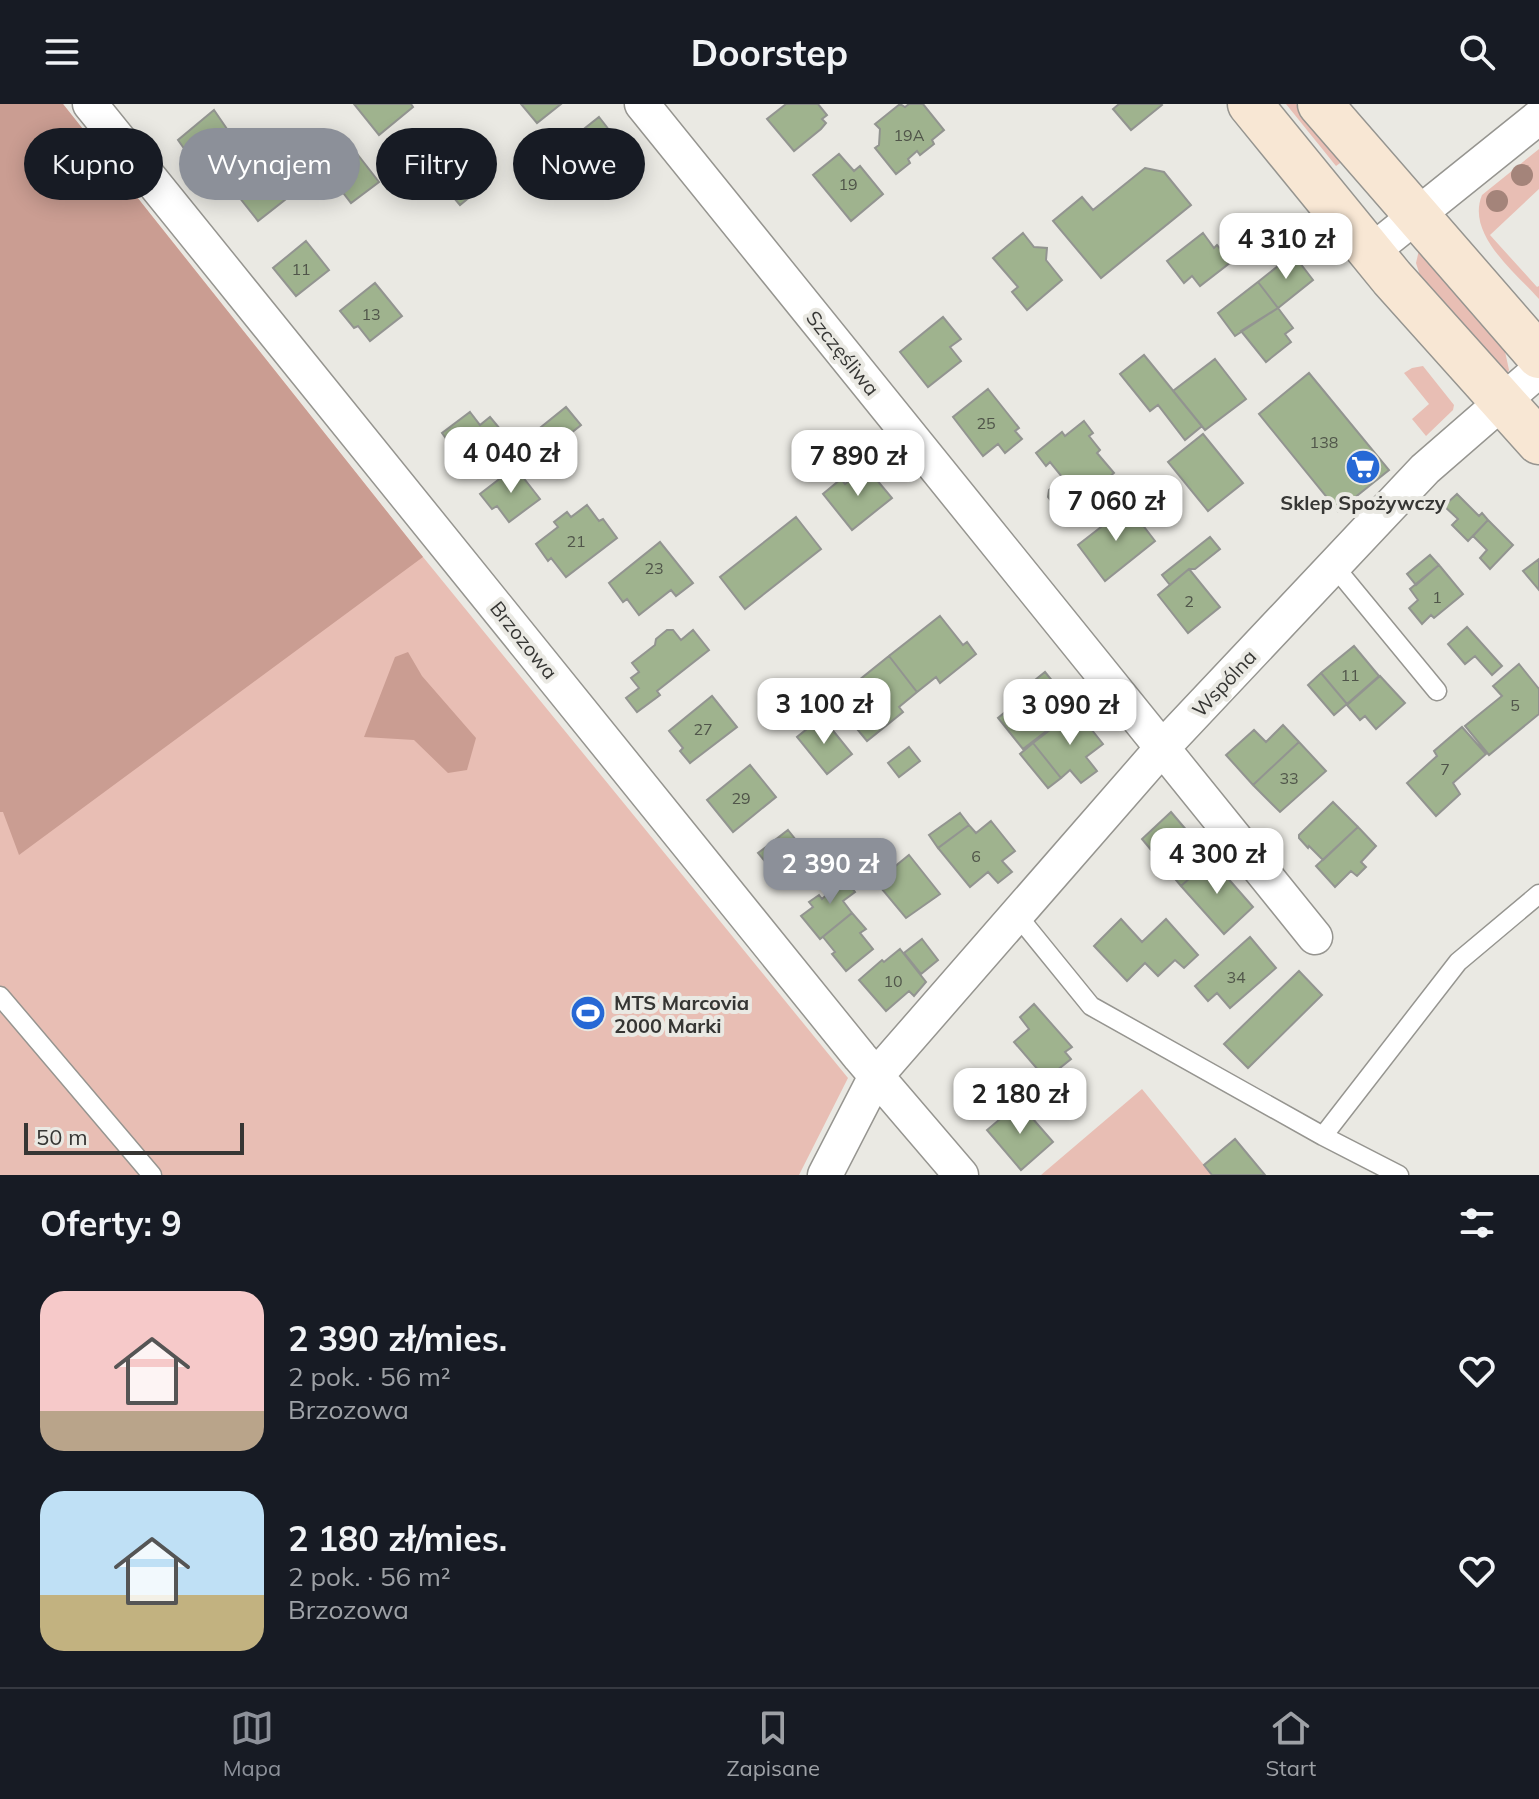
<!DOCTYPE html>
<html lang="pl">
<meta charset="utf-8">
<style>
body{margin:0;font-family:Mulish,sans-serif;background:#242831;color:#f1f3f6;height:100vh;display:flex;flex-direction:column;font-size:30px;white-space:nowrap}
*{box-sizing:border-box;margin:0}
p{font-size:26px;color:#9ea1a6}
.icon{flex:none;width:44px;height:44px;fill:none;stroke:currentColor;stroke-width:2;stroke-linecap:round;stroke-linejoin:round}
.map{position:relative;height:1071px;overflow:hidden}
.sheet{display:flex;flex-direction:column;background:#171b24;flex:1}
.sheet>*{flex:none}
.guide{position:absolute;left:24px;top:24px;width:800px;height:72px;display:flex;gap:16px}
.scale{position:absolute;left:24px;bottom:20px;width:220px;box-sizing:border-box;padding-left:8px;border:4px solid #363634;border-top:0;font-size:22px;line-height:28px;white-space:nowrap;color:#363634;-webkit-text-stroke:6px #eae9e3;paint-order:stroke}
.price{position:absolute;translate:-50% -68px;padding:0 18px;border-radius:16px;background:#fff;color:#222;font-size:26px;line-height:52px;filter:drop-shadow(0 2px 4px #0008)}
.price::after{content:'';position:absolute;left:50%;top:48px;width:24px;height:18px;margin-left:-12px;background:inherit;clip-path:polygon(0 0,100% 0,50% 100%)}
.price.current{background:#8c9099;color:#fff}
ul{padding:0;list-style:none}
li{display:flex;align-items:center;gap:24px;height:200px;padding:0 40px}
li span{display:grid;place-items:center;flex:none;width:224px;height:160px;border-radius:24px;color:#555}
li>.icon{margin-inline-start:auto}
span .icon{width:96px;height:96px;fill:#fffc;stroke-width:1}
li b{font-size:34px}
h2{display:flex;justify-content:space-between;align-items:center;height:96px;padding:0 40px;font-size:34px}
.chip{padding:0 28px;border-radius:36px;background:#171b24;box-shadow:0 4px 20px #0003;font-size:28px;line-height:72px}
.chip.current{background:#8c9099;color:#fff}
header{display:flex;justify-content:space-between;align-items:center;height:104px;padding:0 40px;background:#171b24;font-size:36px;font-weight:700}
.menu{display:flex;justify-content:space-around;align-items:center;height:112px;border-top:2px solid #363941;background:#171b24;font-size:22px;color:#9ea1a6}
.menu a{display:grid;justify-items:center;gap:4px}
.menu .current{color:#8c9099}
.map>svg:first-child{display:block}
.green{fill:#e8beb4}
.forest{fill:#ca9d92}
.building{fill:#9fb38e;stroke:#929490;stroke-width:2}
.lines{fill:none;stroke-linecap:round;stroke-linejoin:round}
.service-casing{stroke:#969590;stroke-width:21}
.minor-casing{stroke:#969590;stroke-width:37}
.secondary-casing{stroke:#969590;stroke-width:47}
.service{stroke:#fff;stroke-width:18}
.minor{stroke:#fff;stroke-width:34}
.secondary{stroke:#f8e7d4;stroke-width:44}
.tree{fill:#a4847a}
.labels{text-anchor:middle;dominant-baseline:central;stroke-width:8;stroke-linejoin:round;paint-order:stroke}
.number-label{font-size:16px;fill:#50554a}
.street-label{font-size:20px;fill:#363634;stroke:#eae9e3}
.poi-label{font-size:20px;font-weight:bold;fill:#363634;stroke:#eae9e3}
</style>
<header><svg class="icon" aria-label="menu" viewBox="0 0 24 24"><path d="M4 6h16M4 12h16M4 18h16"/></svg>Doorstep<svg class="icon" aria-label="search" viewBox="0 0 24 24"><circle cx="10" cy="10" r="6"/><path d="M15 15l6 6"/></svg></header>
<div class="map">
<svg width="1539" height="1071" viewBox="0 0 1539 1071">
<rect width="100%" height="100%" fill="#eae9e3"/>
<!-- green -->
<path class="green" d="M0,0h63l360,453 425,521 -49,97h-799z
M1286,0h10l47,57 -7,5z
M1539,45v40l-49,46 47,52 2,-1v13c-25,-28 -73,-65 -57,-104z
M1419,146l84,92 6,28 -2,5 -86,-96 -5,-16z
M1423,262l31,39 -1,5 -27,26 -14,-17 17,-15 -25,-31 8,-5z
M1142,985l70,86h-171z"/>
<!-- forest -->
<path class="forest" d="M0,0h63l360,453 -404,298 -16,-43h-3z
M408,548l14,24 54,62 -9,32 -19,3 -34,-33 -50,-3 31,-80z"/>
<!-- building -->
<path class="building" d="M354,0h57l2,3 -34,28z
M521,0h40l-24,19z
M786,0h32l9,11 -5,4 4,4 -5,6 -27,22 -27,-32z
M900,0l5,3 4,-3h14l21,26 -12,10 2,4 -14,11 -3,-4 -9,8 2,4 -14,11 -21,-26 4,-3 1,-16 -5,-5z
M1119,0h42l1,1 -31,25 -18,-21z
M214,6l24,35 -36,29 -24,-34z
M599,13l32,41 -40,31 -31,-41z
M451,35l7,1 5,5 -1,4 16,19 -6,5 11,13 -23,19 -11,-13 -4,4 -23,-29 24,-20z
M839,50l15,17 6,-5 23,28 -32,27 -38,-46z
M358,51l21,27 -28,21 -20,-26z
M277,55l23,29 -42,33 -23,-29z
M1145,64l19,4 27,33 -90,73 -48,-57 29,-24 11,13z
M1023,129l11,14 13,1 -1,12 16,20 -35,30 -15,-18 6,-5 -25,-29z
M1203,129l11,15 3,-3 14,17 -31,24 -8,-10 -8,7 -17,-22z
M306,137l23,29 -33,26 -23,-28z
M1293,150l20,26 -35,28 -20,-26z
M1258,178l20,26 -43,28 -17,-23z
M375,179l27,33 -32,25 -12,-15 -4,2 -14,-17z
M1278,204l15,20 -8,6 6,8 -25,20 -25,-31z
M943,213l18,22 -11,8 11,14 -33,26 -28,-35z
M1144,251l58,71 -17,14 -27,-35 -8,6 -30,-37z
M1215,255l31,40 -41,31 -32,-39z
M1309,269l80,97 -51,41 -79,-97z
M988,285l31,39 -4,3 7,8 -17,14 -7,-9 -15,12 -30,-39z
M566,303l15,18 -31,25 -15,-18z
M470,308l10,13 10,-8 16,19 -40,30 -24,-33z
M1084,317l9,12 -4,3 11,14 -3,3 17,20 -37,31 -8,-10 -10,8h-7l-4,-5 1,-7 14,-12 -13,-16 -4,4 -10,-13 26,-21 3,4z
M1203,330l40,49 -35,28 -40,-49z
M515,363l25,32 -31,23 -12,-16 -5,3 -12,-15z
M866,363l26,31 -40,32 -29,-36 18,-15 4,5z
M1457,390l22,22 3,-3 6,7 -20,21 -16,-16 6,-6 -14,-13z
M587,401l12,16 4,-2 14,19 -51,39 -15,-19 -3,3 -12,-17 22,-17 -4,-5 13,-10 4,5z
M1128,402l27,35 -50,40 -27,-36z
M796,413l25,32 -76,60 -25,-32z
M1488,416l25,25 -23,24 -10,-11 7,-8 -14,-14z
M1210,433l10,12 -25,20h-6l-19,16 -8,-10z
M660,438l33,41 -17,13 -5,-6 -32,25 -12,-16 -4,3 -14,-19z
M1430,451l9,10 -23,20 -9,-11z
M1539,455v31l-16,-19z
M1439,461l24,29 -29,24 -3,-3 -9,9 -13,-16 9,-8 -8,-11z
M1189,465l31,38 -32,26 -30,-38z
M940,512l23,29 4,-3 9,12 -36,29 -4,-6 -19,15 -28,-36z
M1467,523l35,39 -10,9 -17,-19 -10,8 -17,-20z
M667,526h6l8,10 12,-10 16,20 -52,41 3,4 -23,17 -11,-14 13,-10 -8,-10 8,-6 -7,-9 23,-18 1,-6z
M1354,542l25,30 -32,28 -26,-31z
M889,552l28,36 -18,15 4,5 -36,29 -10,-12 4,-3 -23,-29z
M1519,560l20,25v25l-50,41 -24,-29 37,-30 -9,-10z
M1045,568l30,37 -52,40 -25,-31 24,-20 -3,-5z
M1321,569l26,31 -13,11 -26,-30z
M1380,572l25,27 -29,26 -11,-13 -5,4 -13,-15z
M712,592l25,31 -47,36 -10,-12 3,-3 -14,-17z
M1076,606l27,34 -17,13 11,14 -16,12 -11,-13 -9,8 -28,-35z
M822,613l30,37 -25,20 -30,-37z
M1283,621l16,17 -46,43 -27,-30 28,-25 12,12z
M1462,623l24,27 -33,29 7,11 -24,22 -29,-33 30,-27 -3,-5z
M1299,638l27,29 -46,41 -27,-27z
M1033,639l28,35 -13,10 -28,-34z
M909,643l11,14 -21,16 -11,-14z
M750,661l26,32 -43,35 -26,-32z
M1333,698l25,25 -35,33 -14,-14 -1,2 -9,-10v-3z
M1171,708l40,47 -30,27 -39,-47z
M960,709l9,12 -31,23 -9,-13z
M991,717l24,30 -13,10 10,11 -14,11 -10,-11 -18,15 -32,-39 31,-23 7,8z
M1358,723l18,19 -15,16 5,5 -9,9 -6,-5 -16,16 -19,-21z
M788,726l24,30 -29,23 -25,-30z
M909,751l31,39 -34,24 -30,-36z
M1211,755l42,48 -29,27 -43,-48z
M837,765l18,23 -12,9 9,12 -32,26 -19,-23 12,-9 -4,-5 10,-7 3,4 10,-9 -9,-11z
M852,809l14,16 -6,4 13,16 -27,22 -14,-17 3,-2 -12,-15 -3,2z
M1121,815l21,23 24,-23 32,36 -14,13 -9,-8 -17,16 -13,-13 -18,18 -33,-35z
M1250,833l26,31 -46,40 -13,-15 -9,8 -13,-15z
M922,835l16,21 -17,14 -17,-21z
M900,845l26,33 -12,14 -5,-5 -23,20 -27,-31 23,-20 2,2z
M1299,867l23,24 -74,73 -24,-24z
M1034,900l38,43 -7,5 6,7 -25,20 -32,-37 15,-13 -9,-12z
M1019,999l34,39 -32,28 -34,-40z
M1235,1035l30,36h-53l-8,-10z"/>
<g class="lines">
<defs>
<path id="service" d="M1334,462l103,125
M1017,811l74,91 232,130
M0,892l152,179
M1399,1071l-76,-39 135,-174 81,-68"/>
<path id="minor" d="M90,0l770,953 101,118
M642,0l673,833
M1371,148l168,-135
M825,1071l51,-99 287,-329 262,-278 114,-99"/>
<path id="secondary" d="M1250,0l142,174 147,164
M1320,0l219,252"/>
</defs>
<!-- service casing -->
<use href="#service" class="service-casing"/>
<!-- minor casing -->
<use href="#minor" class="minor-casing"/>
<!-- secondary casing -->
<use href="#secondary" class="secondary-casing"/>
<!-- service -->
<use href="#service" class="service"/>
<!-- minor -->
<use href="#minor" class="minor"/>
<!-- secondary -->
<use href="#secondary" class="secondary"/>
</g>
<!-- trees -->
<g class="tree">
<circle cx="1522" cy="71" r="11"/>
<circle cx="1497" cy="97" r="11"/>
</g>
<!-- icons -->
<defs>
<symbol id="supermarket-disc" viewBox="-11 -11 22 22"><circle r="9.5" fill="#2668d5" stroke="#eae9e3"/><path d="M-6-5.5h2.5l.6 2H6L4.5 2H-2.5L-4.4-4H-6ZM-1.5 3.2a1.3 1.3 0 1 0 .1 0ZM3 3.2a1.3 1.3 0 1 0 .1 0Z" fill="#fff"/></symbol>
<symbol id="stadium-disc" viewBox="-11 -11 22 22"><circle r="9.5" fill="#2668d5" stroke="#eae9e3"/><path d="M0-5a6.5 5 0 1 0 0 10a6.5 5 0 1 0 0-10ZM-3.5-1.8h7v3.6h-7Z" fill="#fff"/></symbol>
</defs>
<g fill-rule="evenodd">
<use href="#supermarket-disc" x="1343" y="343" width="40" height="40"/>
<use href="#stadium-disc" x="568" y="889" width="40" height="40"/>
</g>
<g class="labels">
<!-- number labels -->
<g class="number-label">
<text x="909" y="31">19A</text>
<text x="848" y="80">19</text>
<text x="301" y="165">11</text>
<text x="371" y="210">13</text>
<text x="986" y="319">25</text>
<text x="1324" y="338">138</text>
<text x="576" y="437">21</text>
<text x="654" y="464">23</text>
<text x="1437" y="493">1</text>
<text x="1189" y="497">2</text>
<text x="1350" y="571">11</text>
<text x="1515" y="601">5</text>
<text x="703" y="625">27</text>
<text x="1445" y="665">7</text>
<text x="1289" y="674">33</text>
<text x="741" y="694">29</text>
<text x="976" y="752">6</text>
<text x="1236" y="873">34</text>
<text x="893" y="877">10</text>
</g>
<!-- street labels -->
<g class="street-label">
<text transform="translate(843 249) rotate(51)">Szczęśliwa</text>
<text transform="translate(524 536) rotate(51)">Brzozowa</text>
<text transform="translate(1224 579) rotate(-47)">Wspólna</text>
</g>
<!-- poi labels -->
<g class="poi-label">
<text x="1363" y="398">Sklep Spożywczy</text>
<text x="614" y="898" text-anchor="start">MTS Marcovia<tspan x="614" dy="23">2000 Marki</tspan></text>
</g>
</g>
</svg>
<div class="scale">50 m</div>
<b class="price" style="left:1286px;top:177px">4 310 zł</b>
<b class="price" style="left:511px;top:391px">4 040 zł</b>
<b class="price" style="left:858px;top:394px">7 890 zł</b>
<b class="price" style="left:1116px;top:439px">7 060 zł</b>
<b class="price" style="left:824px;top:642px">3 100 zł</b>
<b class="price" style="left:1070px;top:643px">3 090 zł</b>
<b class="price" style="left:1217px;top:792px">4 300 zł</b>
<b class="price current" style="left:830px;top:802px">2 390 zł</b>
<b class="price" style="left:1020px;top:1032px">2 180 zł</b>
<div class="guide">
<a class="chip">Kupno</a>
<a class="chip current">Wynajem</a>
<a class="chip">Filtry</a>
<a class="chip">Nowe</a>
</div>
</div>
<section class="sheet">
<h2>Oferty: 9<svg class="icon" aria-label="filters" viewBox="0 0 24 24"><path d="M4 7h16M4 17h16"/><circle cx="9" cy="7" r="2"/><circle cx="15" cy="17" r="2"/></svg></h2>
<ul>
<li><span style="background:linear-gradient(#f6c9c9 75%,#b9a48a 0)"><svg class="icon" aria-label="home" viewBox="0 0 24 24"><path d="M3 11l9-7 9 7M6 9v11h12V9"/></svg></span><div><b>2 390 zł/mies.</b><p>2 pok. · 56 m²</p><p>Brzozowa</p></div><svg class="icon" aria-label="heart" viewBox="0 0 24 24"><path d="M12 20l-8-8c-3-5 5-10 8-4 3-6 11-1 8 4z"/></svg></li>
<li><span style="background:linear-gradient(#bfe0f5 65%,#c2b280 0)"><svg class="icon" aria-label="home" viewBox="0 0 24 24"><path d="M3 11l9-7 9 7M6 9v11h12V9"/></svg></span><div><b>2 180 zł/mies.</b><p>2 pok. · 56 m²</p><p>Brzozowa</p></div><svg class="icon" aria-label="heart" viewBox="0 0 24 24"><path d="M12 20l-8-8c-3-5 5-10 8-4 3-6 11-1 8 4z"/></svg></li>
</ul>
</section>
<nav class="menu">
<a class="current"><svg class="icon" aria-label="map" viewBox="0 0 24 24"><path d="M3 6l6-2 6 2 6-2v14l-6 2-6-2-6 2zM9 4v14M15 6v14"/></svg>Mapa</a>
<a><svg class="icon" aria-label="saved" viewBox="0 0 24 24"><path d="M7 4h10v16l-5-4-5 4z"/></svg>Zapisane</a>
<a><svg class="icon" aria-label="home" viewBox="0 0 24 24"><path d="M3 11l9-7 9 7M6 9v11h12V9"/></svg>Start</a>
</nav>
